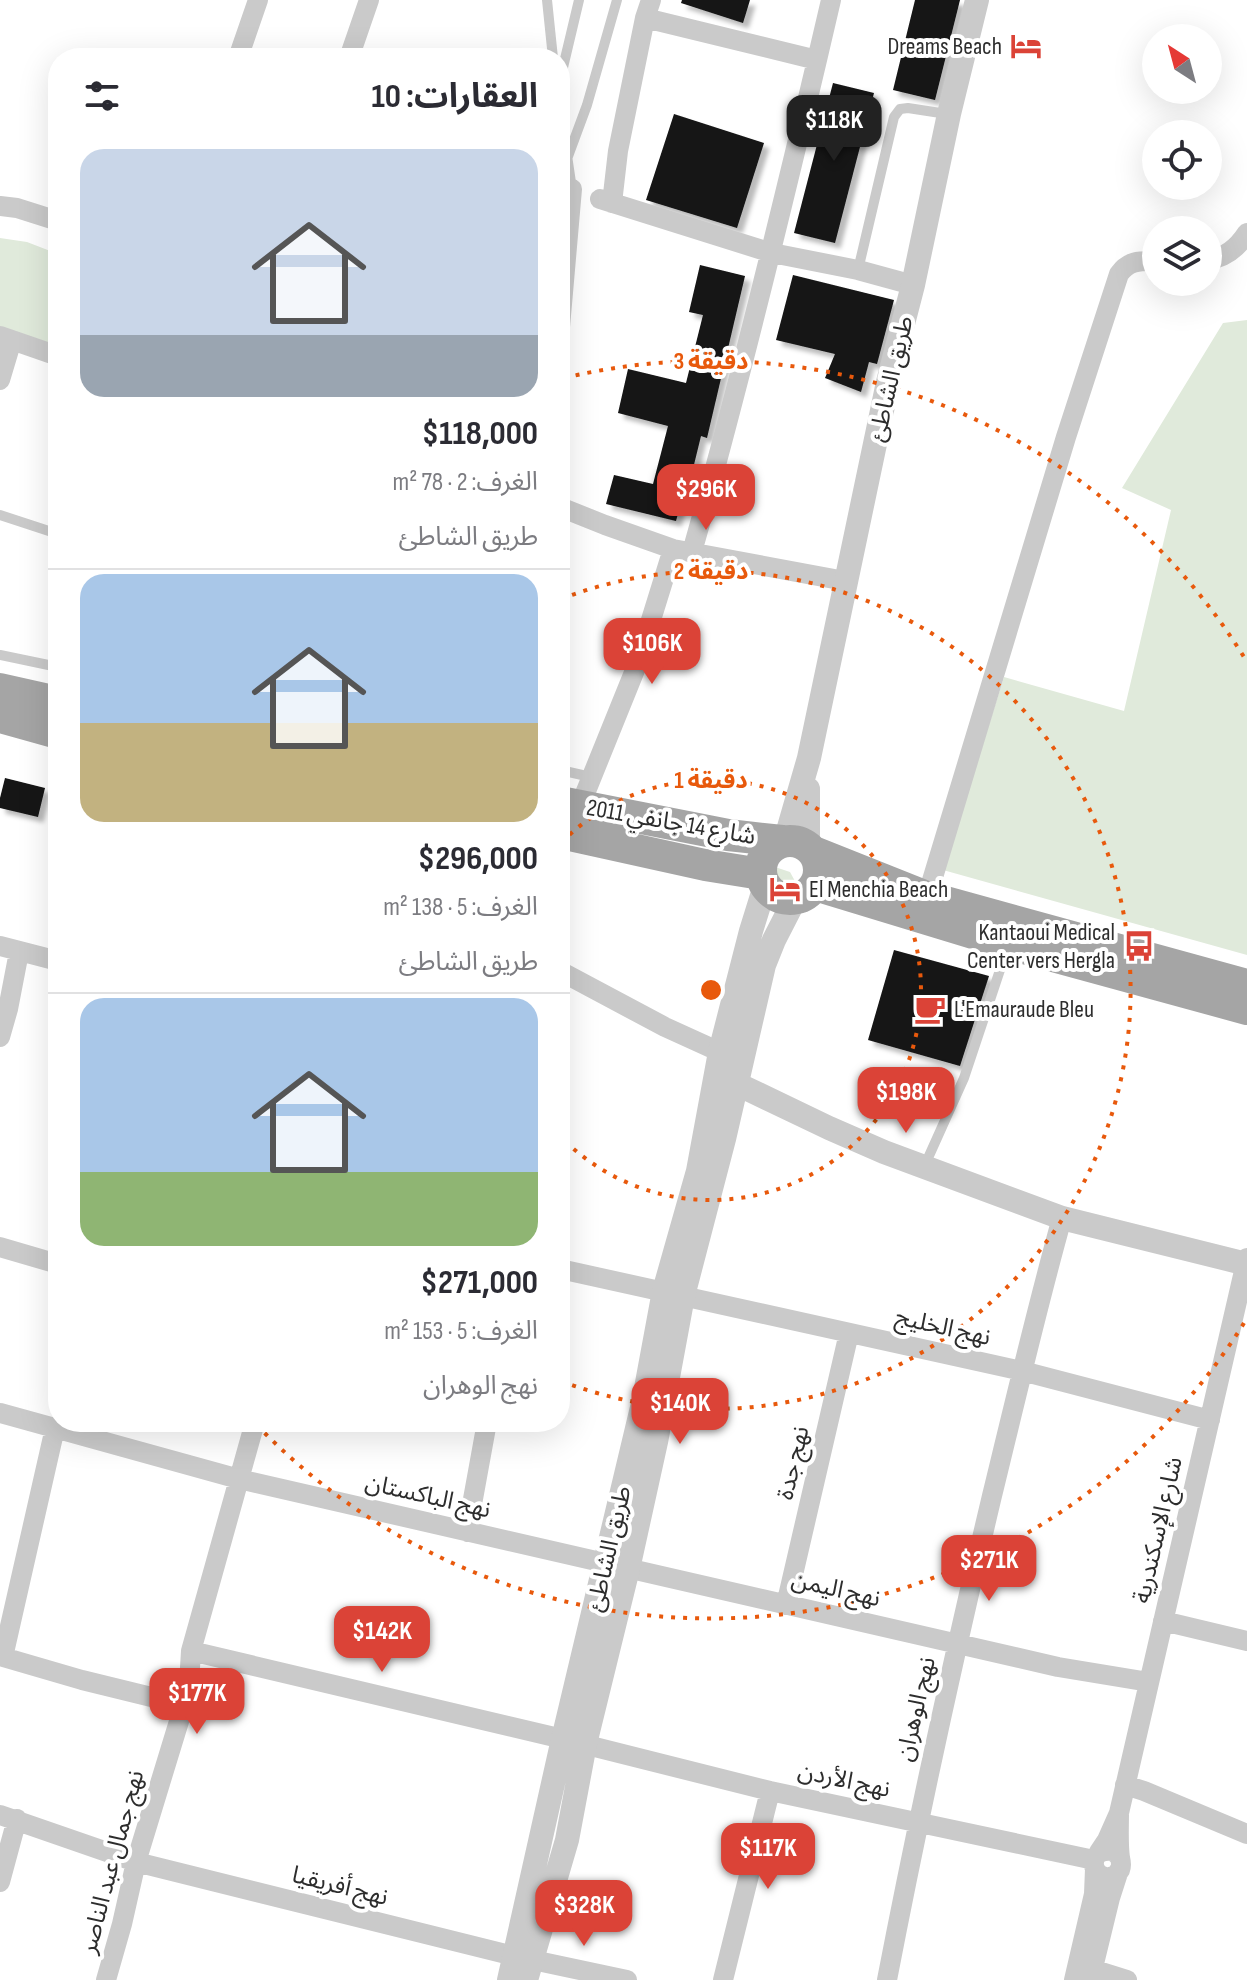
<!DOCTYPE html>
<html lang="ar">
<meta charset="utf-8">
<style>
body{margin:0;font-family:"Sofia Sans Condensed","Noto Sans Arabic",sans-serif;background:#f7f7f7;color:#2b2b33;direction:rtl;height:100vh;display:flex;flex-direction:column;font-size:30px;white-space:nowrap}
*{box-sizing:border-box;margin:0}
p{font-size:26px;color:#7c7c81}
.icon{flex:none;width:44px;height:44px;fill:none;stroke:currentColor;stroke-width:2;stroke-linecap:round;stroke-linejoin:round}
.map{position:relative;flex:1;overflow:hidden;direction:ltr}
.panel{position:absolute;left:48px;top:48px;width:522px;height:1384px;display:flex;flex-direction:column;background:#fff;border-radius:32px;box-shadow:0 8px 32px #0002;direction:rtl}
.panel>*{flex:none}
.needle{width:52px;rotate:324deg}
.tools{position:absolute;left:1142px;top:24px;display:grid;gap:16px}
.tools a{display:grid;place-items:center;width:80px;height:80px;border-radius:50%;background:#fff;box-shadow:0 8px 32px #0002;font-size:40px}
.price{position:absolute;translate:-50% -68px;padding:0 18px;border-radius:16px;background:#db4337;color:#fff;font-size:26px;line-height:52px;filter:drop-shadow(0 2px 4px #0008)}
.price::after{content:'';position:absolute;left:50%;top:48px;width:24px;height:18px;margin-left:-12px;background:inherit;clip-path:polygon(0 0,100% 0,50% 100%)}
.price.selected{background:#222;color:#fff}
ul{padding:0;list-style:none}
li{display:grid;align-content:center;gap:16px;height:424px;padding:0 32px}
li+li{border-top:2px solid #e1e1e2}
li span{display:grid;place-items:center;height:248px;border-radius:24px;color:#555}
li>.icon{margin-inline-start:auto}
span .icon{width:144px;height:144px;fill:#fffc;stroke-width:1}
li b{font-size:34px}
h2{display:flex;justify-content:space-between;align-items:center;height:96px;padding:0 32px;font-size:34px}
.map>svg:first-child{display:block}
.green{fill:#e0eadb}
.building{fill:#141414;filter:url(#shadow)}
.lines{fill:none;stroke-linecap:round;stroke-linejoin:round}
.service{stroke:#cacaca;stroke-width:10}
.minor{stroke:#cacaca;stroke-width:20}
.tertiary{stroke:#cacaca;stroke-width:24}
.primary{stroke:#a5a5a5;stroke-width:32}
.ring{fill:none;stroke:#e8590c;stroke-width:4;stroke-dasharray:4 8}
.labels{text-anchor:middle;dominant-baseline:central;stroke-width:8;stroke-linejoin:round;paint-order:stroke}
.poi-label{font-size:24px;fill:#2d2d2d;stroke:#fff;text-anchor:end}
.street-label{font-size:24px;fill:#2d2d2d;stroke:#fff}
.centre{fill:#e8590c;stroke:#fff;stroke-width:4}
.ring-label{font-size:24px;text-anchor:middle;font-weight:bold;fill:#e8590c;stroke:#fff;stroke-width:8;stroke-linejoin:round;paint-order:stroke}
</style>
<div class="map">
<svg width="1247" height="1980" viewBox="0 0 1247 1980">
<defs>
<filter id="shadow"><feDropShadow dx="5.5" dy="5.5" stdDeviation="2" flood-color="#0004"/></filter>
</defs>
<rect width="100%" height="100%" fill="#fff"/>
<!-- green -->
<path class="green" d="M0,238l27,4 31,12v107l-58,-20z
M1247,320v635l-304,-85 61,-193 120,34 47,-201 -49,-22 101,-165z
M778,868l12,4 6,11 -1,7 -14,11 -12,-4 3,-27z"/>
<!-- building -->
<path class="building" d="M682,0h68l-7,23 -62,-20z
M915,0h45l-25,100 -42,-10z
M833,83l41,10 -39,150 -41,-10z
M674,114l90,29 -27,85 -91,-28z
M700,265l45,11 -38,162 -6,-2 -12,49 -3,-1 -10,37 -70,-17 8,-29 39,9 15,-58 -50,-13 10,-44 58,14 17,-68 -14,-3z
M793,275l101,25 -17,64 -8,-2 -8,30 -36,-14 10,-24 -59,-14z
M5,778l40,10 -7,29 -38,-9v-10z
M894,950l95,26 -29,90 -92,-26z"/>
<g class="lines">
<!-- service -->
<path class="service" d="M547,0l6,58
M560,80l19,-80
M560,109l12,80
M567,159l20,-54 30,-105
M858,270l36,-153 6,-8 8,-1 39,6
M0,515l58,19
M0,655l58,12
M560,770l31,7
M924,1167l40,-89 44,-132"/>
<!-- minor -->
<path class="minor" d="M645,18l172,42c-39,165 -79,329 -125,492
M238,58l20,-58
M349,58l20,-58
M817,60l14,-60
M600,199l172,54 86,17 55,15
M612,203l6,-52 27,-133 6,-18
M0,206l17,2 41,13
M1208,260c17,-2 30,-13 39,-27
M560,327l12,-138
M0,336l58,20
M0,380l12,-40
M560,507l45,18 68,24 172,32
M580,806l57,-141 36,-116
M927,897l139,-460 53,-163c10,-14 21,-13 37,-13
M0,946l58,15
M560,971l105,56 55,25
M0,1037l8,-28 11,-57
M0,1247l58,17
M560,1269l462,102 188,49
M0,1413l239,66 819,188 91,15
M55,1428l-52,229 79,23 102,25
M467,1532l20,-110
M786,1605l63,-272
M1163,1621l84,20
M191,1651l372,88 207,52 324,69
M1125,1785l19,6 103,43
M1119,1813l128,-555
M0,1815l136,47 378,94 113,24
M1099,1852l8,-12 12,-27c0,15 -1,30 1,45 1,4 2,7 0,12 -2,4 -6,6 -10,7 -20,3 -24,-30 3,-26l7,6
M0,1882l17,-63
M1092,1969l35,11
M106,1980l16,-56 14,-62 48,-157 5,-21 2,-33 64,-229
M723,1980l47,-189
M887,1980c31,-161 66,-320 104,-480 23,-94 45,-189 71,-282
M1074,1980l20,-86 1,-25
M1090,1980l20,-82 9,-28"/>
<!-- tertiary -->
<path class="tertiary" d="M785,841l24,-83 79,-376 25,-97 36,-171 28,-114
M808,847v-58
M735,1083l94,45 55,24 178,66 185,46
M509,1980l54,-241 81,-340 20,-108 34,-120 22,-119 31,-121 14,-45
M526,1980l41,-140 18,-96 43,-175 28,-127 27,-146 41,-157 40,-174 10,-25 21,-41"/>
<!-- primary -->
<path class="primary" d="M0,689l58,13
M0,717l58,16
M560,802l168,33 54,6
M560,833l145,32 56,9
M761 870a29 29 0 1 1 58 0a29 29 0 1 1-58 0Z
M814,852l113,45 320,88
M815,885l194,59 238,65"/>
</g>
<!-- distance rings -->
<g class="ring">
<path d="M561 843A210 210 0 1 1 561 1137"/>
<path d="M561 599A419 419 0 1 1 561 1381"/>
<path d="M1244 1323A629 629 0 0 1 255 1423M564 378A629 629 0 0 1 1244 657"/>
</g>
<!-- icons -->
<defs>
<symbol id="hotel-bare" viewBox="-9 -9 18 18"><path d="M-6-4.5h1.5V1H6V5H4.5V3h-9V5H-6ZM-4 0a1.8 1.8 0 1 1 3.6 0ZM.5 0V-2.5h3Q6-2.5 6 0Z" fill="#db4337" stroke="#fff" stroke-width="2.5" paint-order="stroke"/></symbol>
<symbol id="bus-bare" viewBox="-9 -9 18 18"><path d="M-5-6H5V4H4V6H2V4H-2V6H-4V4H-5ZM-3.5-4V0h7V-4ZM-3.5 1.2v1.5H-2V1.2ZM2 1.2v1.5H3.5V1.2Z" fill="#db4337" stroke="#fff" stroke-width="2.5" paint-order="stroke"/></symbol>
<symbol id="cafe-bare" viewBox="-9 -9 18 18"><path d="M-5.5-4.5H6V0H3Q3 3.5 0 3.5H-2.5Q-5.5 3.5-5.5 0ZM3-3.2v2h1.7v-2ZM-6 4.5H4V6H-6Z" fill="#db4337" stroke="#fff" stroke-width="2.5" paint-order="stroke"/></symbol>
</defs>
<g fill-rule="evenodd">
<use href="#hotel-bare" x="1004" y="24" width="44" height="44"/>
<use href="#hotel-bare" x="763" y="867" width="44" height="44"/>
<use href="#bus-bare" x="1117" y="924" width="44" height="44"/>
<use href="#cafe-bare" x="908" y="987" width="44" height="44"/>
</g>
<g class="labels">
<!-- poi labels -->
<g class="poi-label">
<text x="1002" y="46">Dreams Beach</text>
<text x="809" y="889" text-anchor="start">El Menchia Beach</text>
<text x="1115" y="932">Kantaoui Medical<tspan x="1115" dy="28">Center vers Hergla</tspan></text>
<text x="954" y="1009" text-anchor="start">L'Emauraude Bleu</text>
</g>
<!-- street labels -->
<g class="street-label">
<text transform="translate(891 379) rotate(-77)">طريق الشاطئ</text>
<text transform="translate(671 822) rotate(10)">شارع 14 جانفي 2011</text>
<text transform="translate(943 1327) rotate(13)">نهج الخليج</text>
<text transform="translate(793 1463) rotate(-77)">نهج جدة</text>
<text transform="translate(428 1496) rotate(13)">نهج الباكستان</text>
<text transform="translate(1158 1530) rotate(-77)">شارع الإسكندرية</text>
<text transform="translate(609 1549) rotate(-77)">طريق الشاطئ</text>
<text transform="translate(836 1589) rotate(13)">نهج اليمن</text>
<text transform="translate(916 1709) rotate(-77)">نهج الوهران</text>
<text transform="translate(844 1780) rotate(12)">نهج الأردن</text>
<text transform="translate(112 1862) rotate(-75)">نهج جمال عبد الناصر</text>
<text transform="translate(340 1886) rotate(14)">نهج أفريقيا</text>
</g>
</g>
<circle cx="711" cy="990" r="12" class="centre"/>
<g class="ring-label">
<text x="711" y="369">3 دقيقة</text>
<text x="711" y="579">2 دقيقة</text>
<text x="711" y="788">1 دقيقة</text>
</g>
</svg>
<div class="tools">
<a><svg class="needle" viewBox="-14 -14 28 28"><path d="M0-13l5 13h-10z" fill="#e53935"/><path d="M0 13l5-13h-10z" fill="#7c7c81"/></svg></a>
<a><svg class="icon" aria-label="locate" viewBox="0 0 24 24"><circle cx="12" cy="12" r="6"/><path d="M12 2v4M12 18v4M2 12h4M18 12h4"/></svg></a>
<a><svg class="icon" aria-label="layers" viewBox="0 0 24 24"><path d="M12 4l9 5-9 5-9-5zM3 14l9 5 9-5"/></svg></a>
</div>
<b class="price selected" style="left:834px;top:163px">$118K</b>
<b class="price" style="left:706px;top:532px">$296K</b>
<b class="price" style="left:652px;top:686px">$106K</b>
<b class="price" style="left:906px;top:1135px">$198K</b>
<b class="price" style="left:680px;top:1446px">$140K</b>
<b class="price" style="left:989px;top:1603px">$271K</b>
<b class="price" style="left:382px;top:1674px">$142K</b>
<b class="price" style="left:197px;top:1736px">$177K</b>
<b class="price" style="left:768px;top:1891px">$117K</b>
<b class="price" style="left:584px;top:1948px">$328K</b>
<section class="panel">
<h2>العقارات: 10<svg class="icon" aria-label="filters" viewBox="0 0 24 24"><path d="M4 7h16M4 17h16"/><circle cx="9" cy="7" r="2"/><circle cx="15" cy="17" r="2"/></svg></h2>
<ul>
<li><span style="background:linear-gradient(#c9d6e8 75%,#9aa5b1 0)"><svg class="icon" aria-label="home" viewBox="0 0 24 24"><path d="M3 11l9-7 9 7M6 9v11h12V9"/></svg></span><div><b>$118,000</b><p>الغرف: 2 · 78 m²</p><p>طريق الشاطئ</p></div></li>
<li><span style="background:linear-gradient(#a9c7e8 60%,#c2b280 0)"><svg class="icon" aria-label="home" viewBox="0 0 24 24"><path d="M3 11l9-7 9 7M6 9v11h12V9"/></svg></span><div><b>$296,000</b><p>الغرف: 5 · 138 m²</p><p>طريق الشاطئ</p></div></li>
<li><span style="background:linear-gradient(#a9c7e8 70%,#8fb573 0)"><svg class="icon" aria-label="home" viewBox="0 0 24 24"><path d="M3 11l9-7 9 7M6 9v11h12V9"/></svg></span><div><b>$271,000</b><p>الغرف: 5 · 153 m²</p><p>نهج الوهران</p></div></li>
</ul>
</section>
</div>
